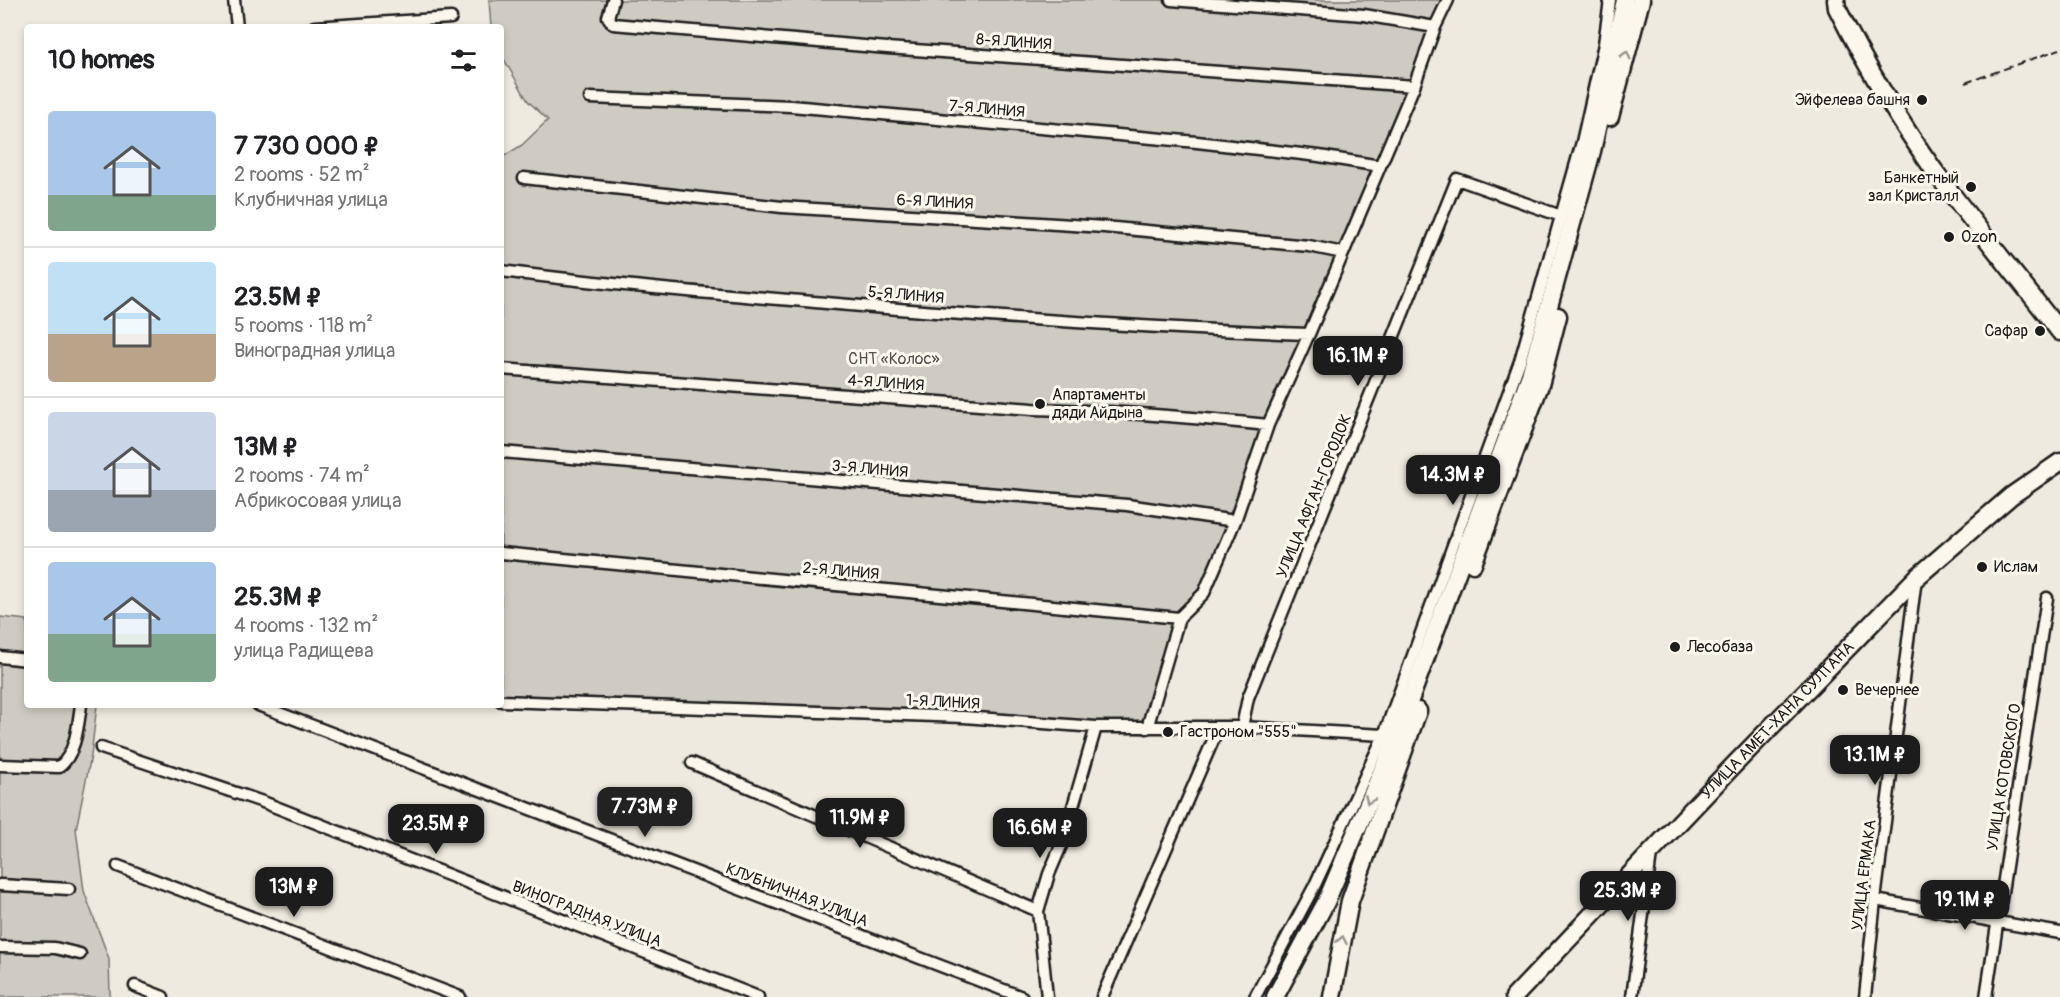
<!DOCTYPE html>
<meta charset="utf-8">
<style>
body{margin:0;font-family:Pangolin,sans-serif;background:#f2f2f2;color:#202124;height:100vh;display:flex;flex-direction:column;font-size:22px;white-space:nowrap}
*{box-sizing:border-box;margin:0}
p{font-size:20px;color:#757577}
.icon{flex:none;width:33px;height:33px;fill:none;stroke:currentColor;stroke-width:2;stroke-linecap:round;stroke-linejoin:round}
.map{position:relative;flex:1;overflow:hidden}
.panel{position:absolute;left:24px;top:24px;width:480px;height:684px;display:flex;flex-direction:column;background:#fff;border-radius:6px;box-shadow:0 3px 9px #0003}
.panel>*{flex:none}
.price{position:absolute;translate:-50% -51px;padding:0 14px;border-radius:12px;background:#1c1c1c;color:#fff;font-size:20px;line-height:39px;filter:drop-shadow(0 2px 3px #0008)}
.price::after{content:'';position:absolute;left:50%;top:36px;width:18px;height:14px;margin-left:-9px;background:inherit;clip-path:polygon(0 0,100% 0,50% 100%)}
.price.current{background:#222;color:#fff}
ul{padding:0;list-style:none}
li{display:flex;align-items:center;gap:18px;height:150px;padding:0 24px}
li+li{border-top:2px solid #e0e0e0}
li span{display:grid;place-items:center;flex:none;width:168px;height:120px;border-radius:6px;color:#555}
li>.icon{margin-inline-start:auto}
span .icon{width:72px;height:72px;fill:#fffc;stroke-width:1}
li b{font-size:26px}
h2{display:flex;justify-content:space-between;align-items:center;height:72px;padding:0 24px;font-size:26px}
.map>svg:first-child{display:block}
.green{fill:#ceccc2;stroke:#75746f;stroke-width:1.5}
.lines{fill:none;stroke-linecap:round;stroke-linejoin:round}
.street-casing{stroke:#1c1c1c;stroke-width:15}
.primary-casing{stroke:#1c1c1c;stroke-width:21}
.street{stroke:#fbf7ec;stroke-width:10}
.primary{stroke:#fbf7ec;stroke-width:16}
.rail{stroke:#1c1c1c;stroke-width:2;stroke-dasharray:9 4.5;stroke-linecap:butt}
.oneway{stroke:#97948e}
.poi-dot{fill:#1c1c1c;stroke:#fbf7ec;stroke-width:2}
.labels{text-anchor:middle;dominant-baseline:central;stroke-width:6;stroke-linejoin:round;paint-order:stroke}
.street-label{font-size:16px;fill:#1c1c1c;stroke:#fbf7ec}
.poi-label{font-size:16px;fill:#1c1c1c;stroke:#fbf7ec;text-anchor:start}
.park-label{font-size:16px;fill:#51514e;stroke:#fbf7ec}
</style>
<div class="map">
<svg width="2060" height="997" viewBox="0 0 2060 997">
<rect width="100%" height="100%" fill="#eeeadf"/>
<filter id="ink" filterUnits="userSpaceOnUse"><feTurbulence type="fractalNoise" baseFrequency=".0167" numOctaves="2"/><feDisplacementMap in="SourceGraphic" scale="12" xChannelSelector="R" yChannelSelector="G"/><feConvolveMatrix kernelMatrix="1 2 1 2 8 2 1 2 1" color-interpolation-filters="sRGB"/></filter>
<g filter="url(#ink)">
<!-- green -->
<path class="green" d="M489,0h956l-12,22 -60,156 -159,388 -11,21 -24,25 -27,83 -9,39 -160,-12 -482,-21v-543l21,-13 26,-25 -20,-19 -27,-47v-27h-10z
M0,617l27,3v85h70l-6,51 -15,73 8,62 25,68 1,38h-110z"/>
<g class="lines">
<defs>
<path id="street" d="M234,0l3,27
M613,0l-5,17 5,7 274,24 527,38
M1171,0l193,15 71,12
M314,27l137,-9
M590,98l201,8 406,36 122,14 61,10
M524,178l258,29 322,20 205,19 34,7
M501,271c108,14 216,23 325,32 161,14 322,25 483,31
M501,369l532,40c79,2 157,8 235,16
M501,452l626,53 108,16
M501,553l678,65
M0,657l27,3
M501,701l463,16 132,10h146l142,8
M258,705l764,292
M1242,727l6,-29 209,-519 104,37
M1147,728l32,-110 25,-25 31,-72 33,-96 41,-91 105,-248 21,-59 13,-27
M101,748l162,54 495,195
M692,763l346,148
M0,765l59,2c17,-13 19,-42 22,-62
M118,866l342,131
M0,885l69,4
M1875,900l185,33
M0,947l55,1 25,6
M135,986l28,11
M1047,997l-9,-86 11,-37 14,-33 33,-114
M1102,997l116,-268
M1255,997l60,-112 69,-150 136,-374 62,-219 22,-98 6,-44
M1632,997l19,-143
M1865,997l10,-97 41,-322
M1986,997l61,-399"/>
<g id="primary">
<path d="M1836,0l1,8c29,58 62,113 99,165 40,54 83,106 124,159"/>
<path d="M1610,117l31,-117"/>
<path d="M1473,564l67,-179 18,-69"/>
<path d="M1275,997l51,-95 70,-164 134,-363 62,-224 33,-151"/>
<path d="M1332,997l18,-96 68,-190"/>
<path id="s1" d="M1514,997l216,-228 186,-191 95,-82 49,-34"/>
</g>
</defs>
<!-- street casing -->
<use href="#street" class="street-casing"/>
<!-- primary casing -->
<use href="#primary" class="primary-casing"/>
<!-- street -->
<use href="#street" class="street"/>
<!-- primary -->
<use href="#primary" class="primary"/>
<!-- rail -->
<path class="rail" d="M1965,83l95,-34"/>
</g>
<!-- one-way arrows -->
<defs><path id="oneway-chevron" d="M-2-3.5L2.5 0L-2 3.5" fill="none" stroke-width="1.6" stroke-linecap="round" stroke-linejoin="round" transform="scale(1.5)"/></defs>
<g class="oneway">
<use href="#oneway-chevron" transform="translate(1626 55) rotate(-75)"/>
<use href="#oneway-chevron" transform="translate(1369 800) rotate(113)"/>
<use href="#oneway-chevron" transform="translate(1342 940) rotate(-79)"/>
</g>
</g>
<!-- markers -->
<g class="poi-dot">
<circle cx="1922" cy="100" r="6"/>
<circle cx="1971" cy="187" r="6"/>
<circle cx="1949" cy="237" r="6"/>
<circle cx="2040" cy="331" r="6"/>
<circle cx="1040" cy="404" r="6"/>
<circle cx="1982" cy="567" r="6"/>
<circle cx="1675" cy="647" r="6"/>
<circle cx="1843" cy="690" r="6"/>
<circle cx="1168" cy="732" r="6"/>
</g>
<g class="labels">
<!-- street labels -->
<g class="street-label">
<text transform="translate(1014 42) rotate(4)">8-Я ЛИНИЯ</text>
<text transform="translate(987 109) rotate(5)">7-Я ЛИНИЯ</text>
<text transform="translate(935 202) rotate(3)">6-Я ЛИНИЯ</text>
<text transform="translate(906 295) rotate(5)">5-Я ЛИНИЯ</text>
<text transform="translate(886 383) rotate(4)">4-Я ЛИНИЯ</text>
<text transform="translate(870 469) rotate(5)">3-Я ЛИНИЯ</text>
<text transform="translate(1314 496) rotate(-68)">УЛИЦА АФГАН-ГОРОДОК</text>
<text transform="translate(841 571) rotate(5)">2-Я ЛИНИЯ</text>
<text transform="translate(943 702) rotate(3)">1-Я ЛИНИЯ</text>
<text stroke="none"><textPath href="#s1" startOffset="382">УЛИЦА АМЕТ-ХАНА СУЛТАНА</textPath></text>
<text transform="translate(2004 777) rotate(-81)">УЛИЦА КОТОВСКОГО</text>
<text transform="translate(1864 875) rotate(-83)">УЛИЦА ЕРМАКА</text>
<text transform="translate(797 895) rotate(21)">КЛУБНИЧНАЯ УЛИЦА</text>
<text transform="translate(587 914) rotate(21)">ВИНОГРАДНАЯ УЛИЦА</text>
</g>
<!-- poi labels -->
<g class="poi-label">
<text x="1910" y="100" text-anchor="end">Эйфелева башня</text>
<text x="1959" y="178" text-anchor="end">Банкетный<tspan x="1959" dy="18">зал Кристалл</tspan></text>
<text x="1961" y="237">Ozon</text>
<text x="2028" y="331" text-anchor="end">Сафар</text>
<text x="1052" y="395">Апартаменты<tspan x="1052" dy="18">дяди Айдына</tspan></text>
<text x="1994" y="567">Ислам</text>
<text x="1687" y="647">Лесобаза</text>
<text x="1855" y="690">Вечернее</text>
<text x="1180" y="732">Гастроном "555"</text>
</g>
<!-- park labels -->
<g class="park-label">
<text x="894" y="359">СНТ «Колос»</text>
</g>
</g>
</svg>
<b class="price" style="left:1358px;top:387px">16.1M ₽</b>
<b class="price" style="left:1453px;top:506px">14.3M ₽</b>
<b class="price" style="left:1875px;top:786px">13.1M ₽</b>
<b class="price current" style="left:645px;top:838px">7.73M ₽</b>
<b class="price" style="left:860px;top:849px">11.9M ₽</b>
<b class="price" style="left:436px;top:855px">23.5M ₽</b>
<b class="price" style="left:1040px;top:859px">16.6M ₽</b>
<b class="price" style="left:294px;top:918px">13M ₽</b>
<b class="price" style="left:1628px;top:922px">25.3M ₽</b>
<b class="price" style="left:1965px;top:931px">19.1M ₽</b>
<section class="panel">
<h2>10 homes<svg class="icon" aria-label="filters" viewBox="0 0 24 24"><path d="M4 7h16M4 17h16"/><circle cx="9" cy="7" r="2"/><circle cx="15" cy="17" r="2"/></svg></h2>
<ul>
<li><span style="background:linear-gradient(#a9c7e8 70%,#7fa58c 0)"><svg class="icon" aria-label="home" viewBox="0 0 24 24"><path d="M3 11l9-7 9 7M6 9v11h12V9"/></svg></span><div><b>7 730 000 ₽</b><p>2 rooms · 52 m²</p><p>Клубничная улица</p></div></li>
<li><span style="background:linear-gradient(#bfe0f5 60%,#b9a48a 0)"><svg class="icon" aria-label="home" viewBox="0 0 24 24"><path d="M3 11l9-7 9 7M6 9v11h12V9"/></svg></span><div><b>23.5M ₽</b><p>5 rooms · 118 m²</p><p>Виноградная улица</p></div></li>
<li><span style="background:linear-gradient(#c9d6e8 65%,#9aa5b1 0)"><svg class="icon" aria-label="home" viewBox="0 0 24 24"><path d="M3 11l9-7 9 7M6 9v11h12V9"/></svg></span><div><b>13M ₽</b><p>2 rooms · 74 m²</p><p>Абрикосовая улица</p></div></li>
<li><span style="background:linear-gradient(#a9c7e8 60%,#7fa58c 0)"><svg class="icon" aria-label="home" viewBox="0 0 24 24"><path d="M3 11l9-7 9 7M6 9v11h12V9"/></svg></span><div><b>25.3M ₽</b><p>4 rooms · 132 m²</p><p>улица Радищева</p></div></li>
</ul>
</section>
</div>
